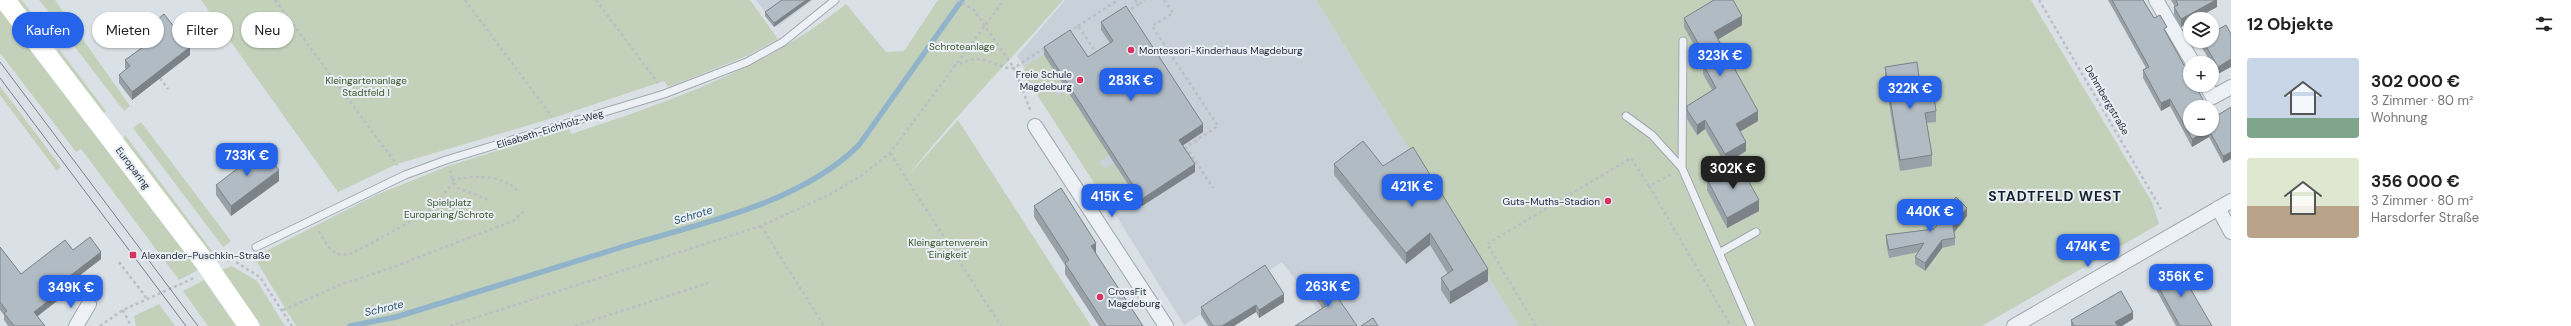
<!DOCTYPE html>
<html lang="de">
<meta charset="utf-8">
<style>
body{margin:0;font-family:"DM Sans",sans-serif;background:#f2f2f2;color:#222;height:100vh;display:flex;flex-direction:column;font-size:15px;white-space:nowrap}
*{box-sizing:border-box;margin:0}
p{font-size:13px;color:#767676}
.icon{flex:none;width:22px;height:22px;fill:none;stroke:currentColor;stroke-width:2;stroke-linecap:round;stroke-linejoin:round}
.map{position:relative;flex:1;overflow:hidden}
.panel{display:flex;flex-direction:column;background:#fff;width:340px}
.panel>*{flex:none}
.guide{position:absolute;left:12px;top:12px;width:380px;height:36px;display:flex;gap:8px}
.buttons{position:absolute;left:2183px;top:12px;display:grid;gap:8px}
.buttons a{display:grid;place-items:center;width:36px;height:36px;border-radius:50%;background:#fff;box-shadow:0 1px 3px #0004;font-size:20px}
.price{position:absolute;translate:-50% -34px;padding:0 9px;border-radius:8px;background:#2563eb;color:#fff;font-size:13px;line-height:26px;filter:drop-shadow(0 1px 2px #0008)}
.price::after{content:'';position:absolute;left:50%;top:24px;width:12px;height:9px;margin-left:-6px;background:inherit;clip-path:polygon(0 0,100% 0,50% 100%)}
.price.on{background:#222;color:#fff}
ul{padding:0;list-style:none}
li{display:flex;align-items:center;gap:12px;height:100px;padding:0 16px}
li span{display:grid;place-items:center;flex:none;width:112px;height:80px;border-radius:4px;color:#555}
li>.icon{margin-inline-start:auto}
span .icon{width:48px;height:48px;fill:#fffc;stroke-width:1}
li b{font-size:17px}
h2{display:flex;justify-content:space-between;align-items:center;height:48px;padding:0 16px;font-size:17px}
.chip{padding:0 14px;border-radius:18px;background:#fff;box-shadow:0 1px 3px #0004;font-size:14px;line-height:36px}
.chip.on{background:#2563eb;color:#fff}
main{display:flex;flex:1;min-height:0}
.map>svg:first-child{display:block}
.built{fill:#c8d0d9}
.green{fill:#c3d1bb}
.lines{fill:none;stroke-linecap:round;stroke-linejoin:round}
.stream{stroke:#92b4ca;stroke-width:5.5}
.service-casing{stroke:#a0a8b0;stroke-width:9}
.minor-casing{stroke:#a0a8b0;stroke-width:16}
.path{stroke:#b9bfc5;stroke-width:2.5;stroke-dasharray:3 3;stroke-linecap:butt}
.service{stroke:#edf1f5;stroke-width:7}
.minor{stroke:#edf1f5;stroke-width:14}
.secondary{stroke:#fff;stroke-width:20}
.tram{stroke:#738291;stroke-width:1}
.wall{fill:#98a1a8}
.shaded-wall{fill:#7c8388}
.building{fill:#b1bbc3;stroke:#7c8388}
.poi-dot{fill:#d73462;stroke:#eaeff4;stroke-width:1.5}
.labels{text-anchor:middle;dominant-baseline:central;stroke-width:4;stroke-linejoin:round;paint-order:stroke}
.park-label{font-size:10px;fill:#3d5a30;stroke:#eaeff4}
.poi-label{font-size:10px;fill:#24303d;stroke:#eaeff4;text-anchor:start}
.street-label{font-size:10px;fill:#24303d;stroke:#eaeff4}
.water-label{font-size:11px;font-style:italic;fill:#2b5573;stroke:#eaeff4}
.district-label{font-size:14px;font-weight:bold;letter-spacing:1px;fill:#16212d;stroke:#eaeff4}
</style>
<main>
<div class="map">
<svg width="2231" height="326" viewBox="0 0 2231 326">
<rect width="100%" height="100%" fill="#dae1e6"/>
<!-- built -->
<path class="built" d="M756,0h57l-36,27z
M1065,0h251l203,326h-189l-48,-64 -98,63 -167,-269z"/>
<!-- green -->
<path class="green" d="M17,0h5l22,29 -3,3z
M39,0h16l13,18 -8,8z
M201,0h549l28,39 -29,16 -70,28 -11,4 -4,-6 -111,37 -156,46 -59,28z
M938,0h125c-52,60 -106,113 -155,176l50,-56 133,206h-795l-42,-69 122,-62 72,-29 121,-38 2,6c97,-32 194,-65 275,-130l40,48 18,-1z
M1316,0h715l121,202 7,22 -177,102h-463z
M0,9l198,261 -19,10 -98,-131 -5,3 -76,-99z
M77,31l53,75 -6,5 -56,-73z
M59,49l47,62 -3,3 -47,-62z
M1044,55l18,27 -10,7 5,7 10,-6 42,65 -10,7 5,7 10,-6 16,25 -23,15 -84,-130 3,-8z
M0,86l61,81 -4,4 -57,-76z
M141,122l90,119 -8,6 -90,-119z
M125,135l93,124 -4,2 -91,-121z
M232,266l25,15 28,45h-24l-39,-56z
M204,280l32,46h-28l-25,-35z
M159,304l16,22h-39l-2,-10z"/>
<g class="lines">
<!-- stream -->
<path class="stream" d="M350,326l46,-9c77,-24 153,-47 229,-71 77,-23 176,-43 234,-101l103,-145"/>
<defs>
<path id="service" d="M1683,41l-1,127 69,158
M1626,116l26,19 30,33
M256,247l149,-72 41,-15 218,-66 83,-32 36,-20 52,-42
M1719,253l37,-21"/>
<path id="minor" d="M2156,0l37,63
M2206,85l7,12 18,-10
M1035,126l131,200
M2218,208l13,24
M76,326l13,-22
M2014,326l217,-125"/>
</defs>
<!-- service casing -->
<use href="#service" class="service-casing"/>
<!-- minor casing -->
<use href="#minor" class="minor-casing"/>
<!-- path -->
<path class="path" d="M275,0l122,165
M465,0l87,117
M596,0l62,83
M957,0l16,9 41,59 17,44
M1135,0l4,4 6,-4
M1164,0l9,13 -21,13 66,100 -32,21 27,41
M2039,0l122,209
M1126,12l13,-8
M1078,26l40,-26
M1069,32l9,-6 19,28
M954,66l15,-6 12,-1 26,9h7l32,-21
M160,78l8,11
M890,153l111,173
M452,180c23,-5 50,-6 67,12
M453,183l5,5 33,13
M1649,186l82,140
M1107,207l20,-13 9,13
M761,226l63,100
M319,231c8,14 14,29 34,22l75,-41 25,-29 -3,-12
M231,259l29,18 32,49
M227,261l19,-9
M119,262l29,38
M123,310l8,16
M283,310l59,-26 46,-15 125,-48 12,-11
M100,326l23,-16 71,-32
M450,326l311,-100 68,-31 32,-19 29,-23 114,-153
M575,326l133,-43
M1536,326l-49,-82 144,-86 18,28 23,-12"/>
<!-- service -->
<use href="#service" class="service"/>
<!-- minor -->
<use href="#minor" class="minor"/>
<!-- secondary -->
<path class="secondary" d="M5,0l199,261 45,65"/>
<!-- tram -->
<path class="tram" d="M0,62l198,264
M0,78l186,248"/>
</g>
<!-- wall -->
<path class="wall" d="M782,0l-8,27 -9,-11v-4z
M2108,0h35l11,18 13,15 46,85 18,-11v52l-8,4 -14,-26 -17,10 -22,-41 -9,5 -18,-33v-8l3,-2z
M2171,0h46v7l-22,12h-5v3l-9,5 -7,-12v-8h1z
M1684,18l58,7 -24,14 40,82 -18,10 6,20 -21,13 -20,-35 -8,6 -10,-16v-13l25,-16 -9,-16v-10l1,-1 -20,-36z
M1101,22l102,110 -20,13 12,27 -53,34 -98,-151v-8l44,10 22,-14 -9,-13z
M142,32l48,23 -58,45 -13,-17v-8l7,-6 -1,-1v-8l21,-15 -4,-6z
M2231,34l-13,40 -6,-9v-2h-1l-10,-17v-5h11z
M1885,67l35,18 16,26v11l-10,1 6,32v11l-32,5 -15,-93z
M1334,164l49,2 105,115 -38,23 -9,-14v-12l7,-4 -18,-29 -24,19 -72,-89z
M1707,179l52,32 -32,17 -20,-38z
M279,181l-48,35 -15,-21v-10z
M1034,206l62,48 47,72h-44l-34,-52v-9l-31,-48z
M1967,216l-13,16 1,6v7l-13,3 -17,23 -10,-7v-7l4,-5 -30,6 -3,-15v-8l48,-6z
M0,247l21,27 52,-24 28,9 -35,27v8l-29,22 8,10h-37l-4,-6v-5l-4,-5z
M2153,277l59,49h-36l-23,-42z
M1310,282l47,44 -35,-18 -12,-18z
M1284,302l-25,16 -3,-6 -22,14h-26l-7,-11v-8z
M2133,319l-11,7h-51v-6z"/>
<!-- shaded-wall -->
<path class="shaded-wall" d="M806,0h5l-37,27v-4z
M2216,0h1v7l-22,12h-5v3l-9,5v-8z
M1742,16v9l-28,17v-10z
M190,47v8l-58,45v-8z
M2231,59v8l-13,7v-7z
M2170,99v7l-9,5v-8z
M1758,111v10l-22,13v-10z
M1705,120v9l-8,6v-10z
M1203,124v8l-24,16v-8z
M2209,130v7l-17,10v-8z
M1746,142v9l-21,13v-10z
M2231,152v7l-8,4v-7z
M1195,164v8l-53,34v-7z
M279,170v11l-48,35v-10z
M1759,200v11l-32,17v-10z
M1967,208v8l-14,18v-8z
M1430,233v12l-24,19v-11z
M1942,240v8l-17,23v-8z
M1096,243v11l-5,-8z
M101,252v7l-39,30v-7z
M1488,269v12l-38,23v-12z
M66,287v7l-32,25v-7z
M1284,294v8l-25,16v-8z
M1256,305v7l-22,14h-12z
M2133,312v7l-11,7h-7v-4z"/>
<!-- building -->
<path class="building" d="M782,0h24l-32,23 -9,-11z
M1714,0h19l9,16 -28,16 44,79 -22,13 10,18 -21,12 -20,-34 -8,5 -10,-15v-4l29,-18 -13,-24 5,-3 -24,-43z
M2112,0h31l11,18 6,-3 7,12 -3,2 26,47v9h5l12,22h-17v22h22v-13l1,2 18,-11v45l-8,4 -14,-26 -17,9 -22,-40 -9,4 -18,-33 6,-3z
M2176,0h40l-35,19 -7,-12 4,-2z
M1126,6l77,118 -24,16 16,24 -53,35 -98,-152 26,-17 18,27 25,-16 -12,-19z
M164,14l26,33 -58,45 -13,-17 11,-9 -5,-6 25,-18 -8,-10z
M2226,25l5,9v25l-13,8 -15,-26h9v-8z
M1917,62l3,23 12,-2 4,28 -11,2 7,42 -32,5 -15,-93z
M1363,141l20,25 30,-19 75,122 -38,23 -9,-14 12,-8 -23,-37 -24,20 -72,-89z
M263,149l16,21 -48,36 -15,-21z
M1738,162l21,38 -32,18 -20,-39z
M1061,188l35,55 -5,3 52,80h-37l-41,-63 4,-3 -35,-54z
M1956,197l11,11 -14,18 2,12 -13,2 -17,23 -10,-6 9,-14 -35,7 -3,-15 48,-6z
M90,237l11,15 -39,30 4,5 -32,25 11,14h-31l-10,-13 3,-2 -7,-9v-55l21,27 44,-34 8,10z
M2176,264l36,62h-32l-27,-49z
M1265,265l19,29 -25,16 -3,-5 -34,21h-9l-12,-19z
M1322,274l35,52h-62l31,-20 -16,-24z
M2121,291l12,21 -18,10 3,4h-44l-3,-6z
M1373,318l5,8h-17z"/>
<!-- markers -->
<g class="poi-dot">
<circle cx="1131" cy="50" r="4"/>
<circle cx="1080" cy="80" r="4"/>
<circle cx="1608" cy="201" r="4"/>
<rect x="129" y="251" width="8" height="8" rx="2"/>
<circle cx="1100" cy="297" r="4"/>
</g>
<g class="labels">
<!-- park labels -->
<g class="park-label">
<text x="962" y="46">Schroteanlage</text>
<text x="366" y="80">Kleingartenanlage<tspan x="366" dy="12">Stadtfeld I</tspan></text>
<text x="449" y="202">Spielplatz<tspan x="449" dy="12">Europaring/Schrote</tspan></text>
<text x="948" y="242">Kleingartenverein<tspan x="948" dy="12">'Einigkeit'</tspan></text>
</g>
<!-- poi labels -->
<g class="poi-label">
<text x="1139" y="50">Montessori-Kinderhaus Magdeburg</text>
<text x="1072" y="74" text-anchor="end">Freie Schule<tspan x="1072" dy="12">Magdeburg</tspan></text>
<text x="1600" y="201" text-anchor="end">Guts-Muths-Stadion</text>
<text x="141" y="255">Alexander-Puschkin-Straße</text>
<text x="1108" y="291">CrossFit<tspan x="1108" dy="12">Magdeburg</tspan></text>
</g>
<!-- street labels -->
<g class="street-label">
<text transform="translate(2107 100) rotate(60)">Dehmbergstraße</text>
<text transform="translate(550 129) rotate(-17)">Elisabeth-Eichholz-Weg</text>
<text transform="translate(133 168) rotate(53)">Europaring</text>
</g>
<!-- water labels -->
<g class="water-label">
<text transform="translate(693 215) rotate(-17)">Schrote</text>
<text transform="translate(384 308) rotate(-13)">Schrote</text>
</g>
<!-- district labels -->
<g class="district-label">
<text x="2055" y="196">STADTFELD WEST</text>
</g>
</g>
</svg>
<div class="buttons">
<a><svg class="icon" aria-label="layers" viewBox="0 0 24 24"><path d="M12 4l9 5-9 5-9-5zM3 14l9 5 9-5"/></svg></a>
<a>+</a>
<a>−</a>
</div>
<b class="price" style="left:1720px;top:77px">323K €</b>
<b class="price" style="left:1131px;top:102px">283K €</b>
<b class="price" style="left:1910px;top:110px">322K €</b>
<b class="price" style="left:247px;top:177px">733K €</b>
<b class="price on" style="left:1733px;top:190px">302K €</b>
<b class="price" style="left:1412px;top:208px">421K €</b>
<b class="price" style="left:1112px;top:218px">415K €</b>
<b class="price" style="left:1930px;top:233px">440K €</b>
<b class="price" style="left:2088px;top:268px">474K €</b>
<b class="price" style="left:2181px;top:298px">356K €</b>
<b class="price" style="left:1328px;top:308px">263K €</b>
<b class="price" style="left:71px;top:309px">349K €</b>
<div class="guide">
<a class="chip on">Kaufen</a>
<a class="chip">Mieten</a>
<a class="chip">Filter</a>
<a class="chip">Neu</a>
</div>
</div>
<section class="panel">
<h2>12 Objekte<svg class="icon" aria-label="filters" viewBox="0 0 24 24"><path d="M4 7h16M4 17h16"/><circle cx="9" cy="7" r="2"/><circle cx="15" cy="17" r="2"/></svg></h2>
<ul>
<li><span style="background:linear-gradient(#c9d6e8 75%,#7fa58c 0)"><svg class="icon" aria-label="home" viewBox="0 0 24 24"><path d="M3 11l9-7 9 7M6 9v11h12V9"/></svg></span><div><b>302 000 €</b><p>3 Zimmer · 80 m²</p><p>Wohnung</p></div></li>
<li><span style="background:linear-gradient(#dfe7d0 60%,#b9a48a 0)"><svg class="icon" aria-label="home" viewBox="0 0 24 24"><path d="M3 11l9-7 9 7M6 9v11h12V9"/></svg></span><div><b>356 000 €</b><p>3 Zimmer · 80 m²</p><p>Harsdorfer Straße</p></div></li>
</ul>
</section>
</main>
